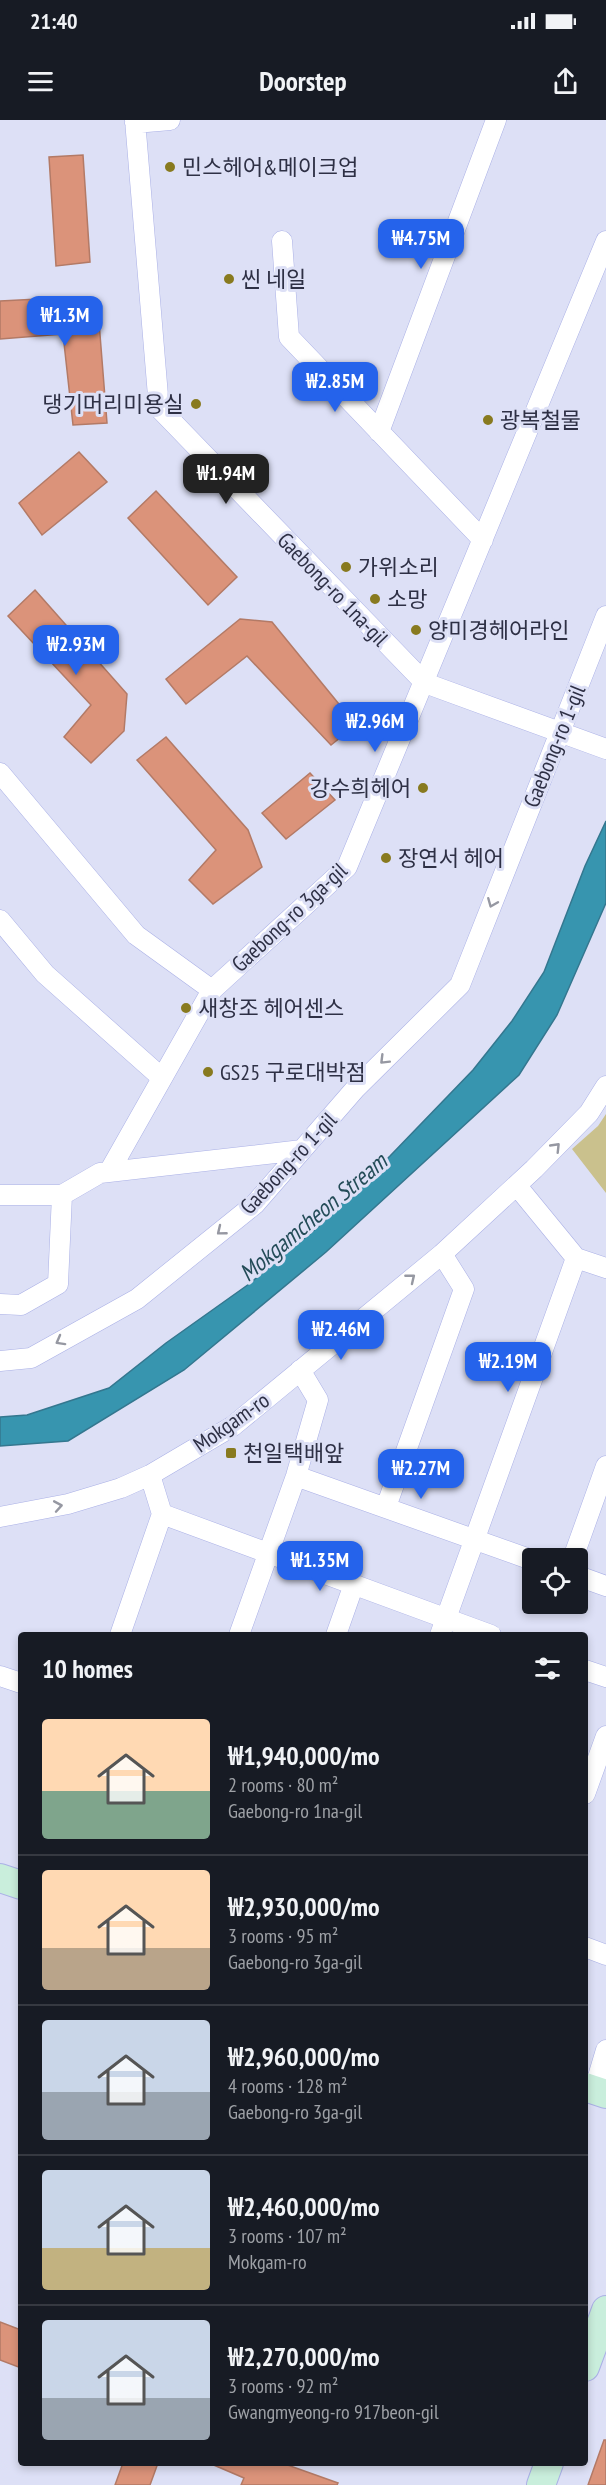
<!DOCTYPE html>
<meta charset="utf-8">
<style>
body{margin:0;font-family:"PT Sans Narrow","Noto Sans KR",sans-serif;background:#242831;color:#f1f3f6;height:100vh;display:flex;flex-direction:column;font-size:22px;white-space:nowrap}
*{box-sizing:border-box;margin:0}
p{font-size:20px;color:#9ea1a6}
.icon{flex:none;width:33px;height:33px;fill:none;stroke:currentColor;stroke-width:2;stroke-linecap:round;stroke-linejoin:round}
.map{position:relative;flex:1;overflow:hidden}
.details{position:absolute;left:18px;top:1512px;width:570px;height:834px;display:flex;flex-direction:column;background:#171b24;border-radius:6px;box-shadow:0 3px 9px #0003}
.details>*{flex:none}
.buttons{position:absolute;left:522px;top:1428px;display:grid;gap:12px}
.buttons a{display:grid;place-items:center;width:66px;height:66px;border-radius:6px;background:#171b24;box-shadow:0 3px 9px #0003;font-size:30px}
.price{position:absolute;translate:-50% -51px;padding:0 14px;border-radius:12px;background:#2563eb;color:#fff;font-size:20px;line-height:39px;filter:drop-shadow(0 2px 3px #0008)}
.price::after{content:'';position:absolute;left:50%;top:36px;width:18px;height:14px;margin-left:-9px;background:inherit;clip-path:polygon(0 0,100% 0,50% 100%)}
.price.active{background:#222;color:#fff}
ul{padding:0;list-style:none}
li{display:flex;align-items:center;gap:18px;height:150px;padding:0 24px}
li+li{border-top:2px solid #363941}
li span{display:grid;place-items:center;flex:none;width:168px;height:120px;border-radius:6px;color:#555}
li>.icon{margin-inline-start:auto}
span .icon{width:72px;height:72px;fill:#fffc;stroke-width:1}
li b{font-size:26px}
h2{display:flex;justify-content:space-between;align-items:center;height:72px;padding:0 24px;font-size:26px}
.status{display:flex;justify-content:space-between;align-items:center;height:42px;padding:0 30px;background:#171b24;direction:ltr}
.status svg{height:16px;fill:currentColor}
header{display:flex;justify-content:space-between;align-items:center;height:78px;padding:0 24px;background:#171b24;font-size:27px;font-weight:800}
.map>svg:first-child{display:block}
.green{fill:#cac18d}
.water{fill:#3795af;stroke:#34778f;stroke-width:1.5}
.building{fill:#db937a;stroke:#b37a66;stroke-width:1.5}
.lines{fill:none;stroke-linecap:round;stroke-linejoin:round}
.minor-casing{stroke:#aab0e6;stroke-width:21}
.secondary-casing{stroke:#aab0e6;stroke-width:30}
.minor{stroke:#fff;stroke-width:20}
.secondary{stroke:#c9eedc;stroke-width:28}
.oneway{stroke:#9698a2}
.poi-dot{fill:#887a1f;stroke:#dde0f6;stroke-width:2}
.labels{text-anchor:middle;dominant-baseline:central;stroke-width:6;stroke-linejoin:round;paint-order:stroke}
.poi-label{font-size:22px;fill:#2e3045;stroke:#dde0f6;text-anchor:start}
.street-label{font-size:22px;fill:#2e3045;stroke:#dde0f6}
.water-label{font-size:24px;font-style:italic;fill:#244c58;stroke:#dde0f6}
</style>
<div class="status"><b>21:40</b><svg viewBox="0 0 49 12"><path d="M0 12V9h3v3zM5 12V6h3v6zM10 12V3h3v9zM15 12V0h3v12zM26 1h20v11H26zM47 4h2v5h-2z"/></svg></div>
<header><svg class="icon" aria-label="menu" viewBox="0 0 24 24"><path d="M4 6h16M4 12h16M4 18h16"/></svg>Doorstep<svg class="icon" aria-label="share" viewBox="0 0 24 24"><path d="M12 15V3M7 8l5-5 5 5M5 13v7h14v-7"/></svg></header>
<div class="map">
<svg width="606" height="2365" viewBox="0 0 606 2365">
<rect width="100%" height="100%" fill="#dde0f6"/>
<!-- green -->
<path class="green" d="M606,994v79l-34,-44 26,-23z"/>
<!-- water -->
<path class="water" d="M606,701v82l-49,112 -38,60 -193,177 -142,118 -116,71 -68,5v-29l27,-2 82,-27 57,-45 83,-59 70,-58 71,-70 83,-86 39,-49 32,-49 41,-106z"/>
<!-- building -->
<path class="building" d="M83,35l7,107 -34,4 -7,-109z
M77,177l22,25 8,101 -34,2 -10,-91 -63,5v-38z
M79,332l28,30 -65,53 -23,-32z
M156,371l81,86 -29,28 -80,-87z
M35,470l92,104 -3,37 -33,32 -27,-26 27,-32 -83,-89z
M240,499l32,3 84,103 -25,20 -84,-89 -61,48 -20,-25z
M166,617l82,93 14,37 -49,37 -24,-24 27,-30 -79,-90z
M310,653l25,27 -49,39 -24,-26z
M0,2202l21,8v38l-21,-8z
M604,2320h2v45h-18z
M123,2343h35l-8,22h-35z
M209,2343h73l56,20 -1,2h-96l3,-7z"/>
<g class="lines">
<defs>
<path id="minor" d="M135,0l24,288 266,275 181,66
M135,3l35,-3
M282,121l7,96 194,203
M379,312l117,-312
M0,653l136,162 76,55 135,-123 259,-626
M0,800l45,54 117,104
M109,1052l103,-182
M517,1066l59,72 30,10
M0,1075h62l38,-22 202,-23
M0,1184l21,1 37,-21 4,-89
M0,1241l31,-3 106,-59 118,-95 100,-115 105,-104 146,-369
M296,1356l236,84
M386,1387l78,-218 -22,-35
M162,1394l329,121
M0,1397l68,-13 53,-16 29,-13 83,-49 209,-172 92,-85 55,-56 17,-27
M573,1438l33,-92
M578,1456l28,10
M120,1515l42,-121 -12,-39
M239,1515l57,-159 22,-76 -18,-30
M336,1515l18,-51
M440,1515l136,-377
M585,1550l21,7
M0,1556l21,7
M585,1674l21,-58
M585,1827l21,8
M594,1970l12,-40"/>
<path id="secondary" d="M0,1758l21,7
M585,1967l21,7
M585,2247l21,-57
M541,2365l8,-22"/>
</defs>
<!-- minor casing -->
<use href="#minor" class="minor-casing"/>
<!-- secondary casing -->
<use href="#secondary" class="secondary-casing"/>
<!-- minor -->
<use href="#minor" class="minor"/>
<!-- secondary -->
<use href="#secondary" class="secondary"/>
</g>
<!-- one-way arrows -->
<defs><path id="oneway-chevron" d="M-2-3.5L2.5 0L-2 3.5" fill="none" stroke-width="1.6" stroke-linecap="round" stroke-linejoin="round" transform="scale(1.5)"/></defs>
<g class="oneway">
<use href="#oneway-chevron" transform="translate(492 783) rotate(112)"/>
<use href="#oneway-chevron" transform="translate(384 940) rotate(135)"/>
<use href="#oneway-chevron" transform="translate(556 1027) rotate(-46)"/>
<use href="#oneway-chevron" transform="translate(221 1111) rotate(141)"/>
<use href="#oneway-chevron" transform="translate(411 1158) rotate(-39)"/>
<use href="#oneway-chevron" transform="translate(60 1221) rotate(151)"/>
<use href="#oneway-chevron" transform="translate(58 1386) rotate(-10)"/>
</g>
<!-- markers -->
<g class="poi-dot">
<circle cx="170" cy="47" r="6"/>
<circle cx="229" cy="159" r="6"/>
<circle cx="196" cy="284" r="6"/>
<circle cx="488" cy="300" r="6"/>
<circle cx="346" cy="447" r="6"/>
<circle cx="375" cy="479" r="6"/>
<circle cx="416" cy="510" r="6"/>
<circle cx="423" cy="668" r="6"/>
<circle cx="386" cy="738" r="6"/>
<circle cx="186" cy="888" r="6"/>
<circle cx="208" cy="952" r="6"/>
<rect x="225" y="1327" width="12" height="12" rx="3"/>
</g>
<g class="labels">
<!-- poi labels -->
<g class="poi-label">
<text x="182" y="47">민스헤어&amp;메이크업</text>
<text x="241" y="159">씬 네일</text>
<text x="184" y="284" text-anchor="end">댕기머리미용실</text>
<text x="500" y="300">광복철물</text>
<text x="358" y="447">가위소리</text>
<text x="387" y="479">소망</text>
<text x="428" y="510">양미경헤어라인</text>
<text x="411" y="668" text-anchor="end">강수희헤어</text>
<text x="398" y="738">장연서 헤어</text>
<text x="198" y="888">새창조 헤어센스</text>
<text x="220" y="952">GS25 구로대박점</text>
<text x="243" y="1333">천일택배앞</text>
</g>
<!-- street labels -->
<g class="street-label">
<text transform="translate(333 469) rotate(46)">Gaebong-ro 1na-gil</text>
<text transform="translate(554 626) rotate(-68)">Gaebong-ro 1-gil</text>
<text transform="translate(289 797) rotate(-43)">Gaebong-ro 3ga-gil</text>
<text transform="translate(288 1043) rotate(-47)">Gaebong-ro 1-gil</text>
<text transform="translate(231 1302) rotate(-35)">Mokgam-ro</text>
</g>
<!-- water labels -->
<g class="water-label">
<text transform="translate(313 1097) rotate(-40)">Mokgamcheon Stream</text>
</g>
</g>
</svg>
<div class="buttons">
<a><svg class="icon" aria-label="locate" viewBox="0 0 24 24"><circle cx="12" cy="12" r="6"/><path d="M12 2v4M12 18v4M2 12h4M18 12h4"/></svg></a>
</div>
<b class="price" style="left:421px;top:150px">₩4.75M</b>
<b class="price" style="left:65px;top:227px">₩1.3M</b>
<b class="price" style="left:335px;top:293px">₩2.85M</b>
<b class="price active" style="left:226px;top:385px">₩1.94M</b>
<b class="price" style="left:76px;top:556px">₩2.93M</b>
<b class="price" style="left:375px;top:633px">₩2.96M</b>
<b class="price" style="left:341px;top:1241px">₩2.46M</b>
<b class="price" style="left:508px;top:1273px">₩2.19M</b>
<b class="price" style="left:421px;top:1380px">₩2.27M</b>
<b class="price" style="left:320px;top:1472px">₩1.35M</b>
<section class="details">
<h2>10 homes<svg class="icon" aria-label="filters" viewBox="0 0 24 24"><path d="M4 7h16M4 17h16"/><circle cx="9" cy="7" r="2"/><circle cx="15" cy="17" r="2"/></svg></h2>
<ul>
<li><span style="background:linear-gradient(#ffd9b3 60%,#7fa58c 0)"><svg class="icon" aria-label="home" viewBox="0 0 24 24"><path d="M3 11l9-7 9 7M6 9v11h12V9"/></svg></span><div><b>₩1,940,000/mo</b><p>2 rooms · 80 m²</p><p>Gaebong-ro 1na-gil</p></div></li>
<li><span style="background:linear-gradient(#ffd9b3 65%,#b9a48a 0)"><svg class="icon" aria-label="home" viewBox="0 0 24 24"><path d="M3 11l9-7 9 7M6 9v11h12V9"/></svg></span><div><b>₩2,930,000/mo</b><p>3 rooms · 95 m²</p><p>Gaebong-ro 3ga-gil</p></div></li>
<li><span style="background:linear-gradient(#c9d6e8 60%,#9aa5b1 0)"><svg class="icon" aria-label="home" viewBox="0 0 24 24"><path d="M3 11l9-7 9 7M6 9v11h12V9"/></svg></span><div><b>₩2,960,000/mo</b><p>4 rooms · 128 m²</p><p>Gaebong-ro 3ga-gil</p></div></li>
<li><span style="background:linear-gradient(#c9d6e8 65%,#c2b280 0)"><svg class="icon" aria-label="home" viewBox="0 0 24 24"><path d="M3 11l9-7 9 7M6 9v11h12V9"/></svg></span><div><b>₩2,460,000/mo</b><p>3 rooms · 107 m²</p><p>Mokgam-ro</p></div></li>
<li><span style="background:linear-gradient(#c9d6e8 65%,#9aa5b1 0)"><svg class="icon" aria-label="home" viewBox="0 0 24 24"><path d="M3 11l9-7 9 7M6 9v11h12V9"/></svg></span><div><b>₩2,270,000/mo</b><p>3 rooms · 92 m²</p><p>Gwangmyeong-ro 917beon-gil</p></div></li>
</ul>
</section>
</div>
